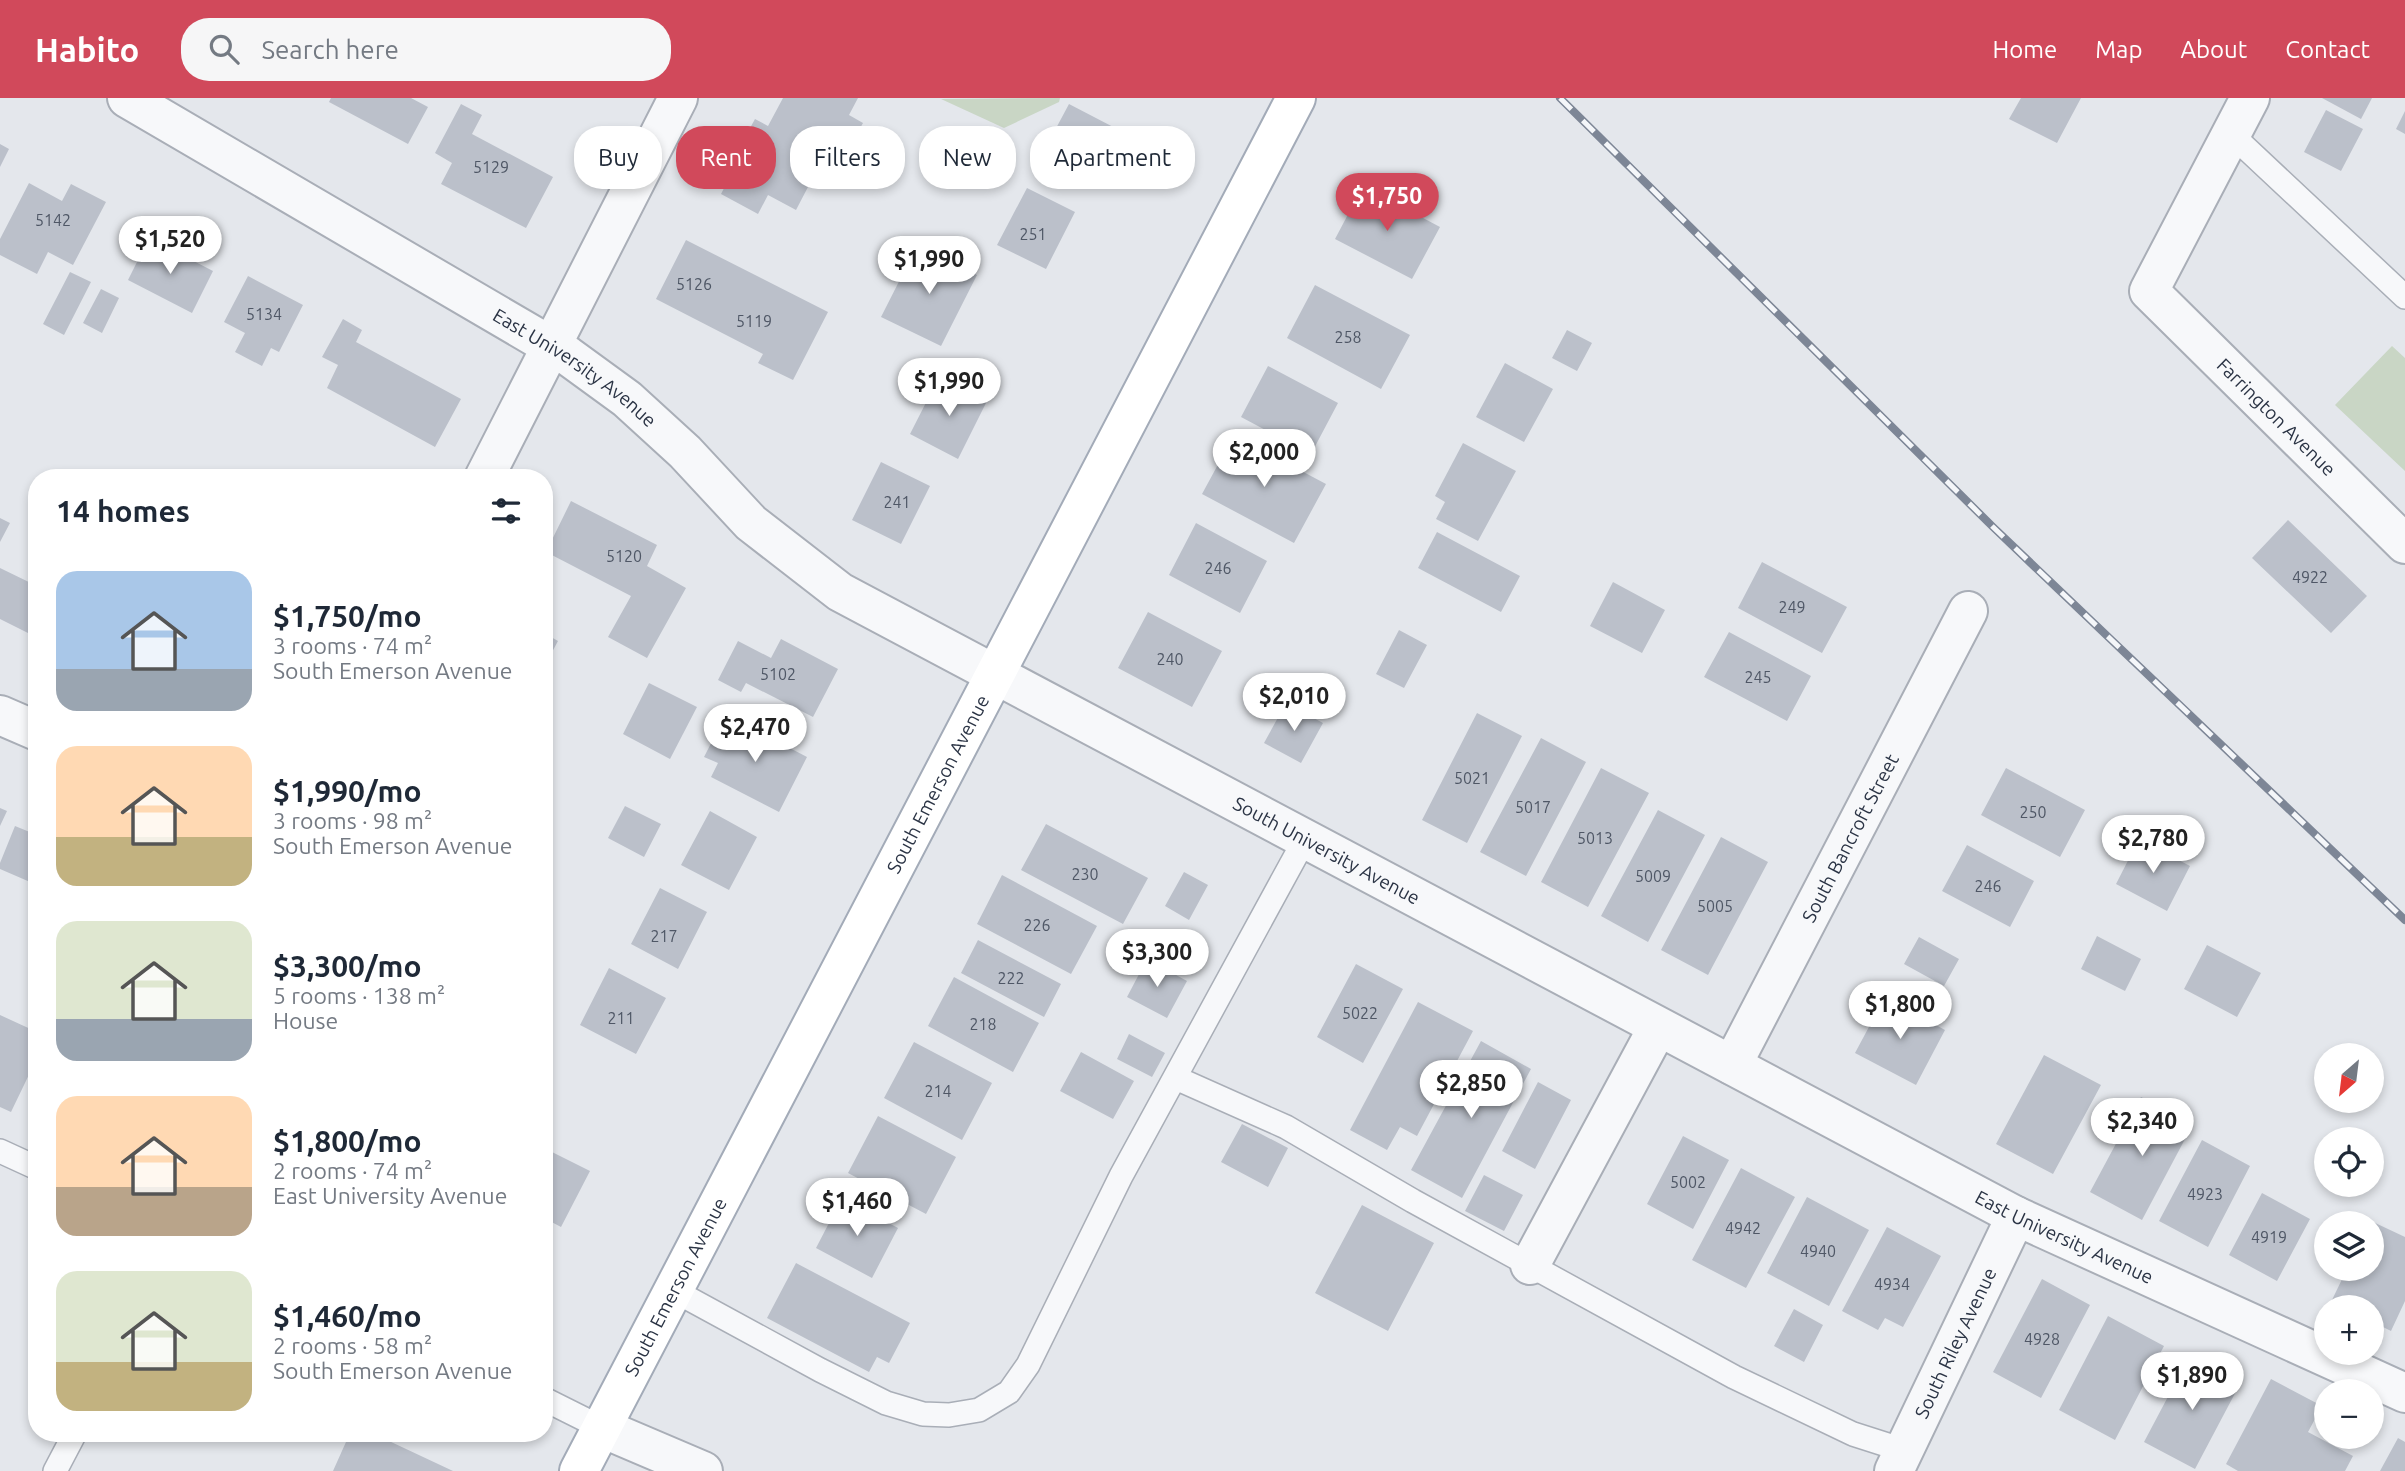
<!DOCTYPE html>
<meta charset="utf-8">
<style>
body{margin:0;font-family:Ubuntu,sans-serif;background:#f6f6f7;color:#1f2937;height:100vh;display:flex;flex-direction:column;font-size:26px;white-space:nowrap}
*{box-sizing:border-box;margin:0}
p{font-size:23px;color:#747a83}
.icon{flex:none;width:38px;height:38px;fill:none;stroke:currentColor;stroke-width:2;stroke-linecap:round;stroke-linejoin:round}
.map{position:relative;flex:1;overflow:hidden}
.details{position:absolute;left:28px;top:371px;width:525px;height:973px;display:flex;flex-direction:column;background:#fff;border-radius:28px;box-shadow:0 4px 10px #0003}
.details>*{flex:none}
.guide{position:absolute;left:574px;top:28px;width:665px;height:63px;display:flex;gap:14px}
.needle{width:46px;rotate:208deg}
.buttons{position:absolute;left:2314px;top:945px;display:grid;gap:14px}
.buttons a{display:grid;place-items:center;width:70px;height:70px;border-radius:50%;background:#fff;box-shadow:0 4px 10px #0003;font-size:35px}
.price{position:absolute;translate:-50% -60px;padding:0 16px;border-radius:24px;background:#fff;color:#222;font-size:23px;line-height:46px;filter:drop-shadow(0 2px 4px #0008)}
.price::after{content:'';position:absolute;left:50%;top:42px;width:21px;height:16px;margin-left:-10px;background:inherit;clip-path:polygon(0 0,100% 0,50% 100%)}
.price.current{background:#d1495b;color:#fff}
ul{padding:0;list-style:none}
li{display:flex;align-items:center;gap:21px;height:175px;padding:0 28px}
li span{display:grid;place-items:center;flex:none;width:196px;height:140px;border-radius:21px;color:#555}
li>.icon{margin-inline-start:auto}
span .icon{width:84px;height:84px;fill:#fffc;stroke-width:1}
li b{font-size:30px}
h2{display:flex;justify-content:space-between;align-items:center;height:84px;padding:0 28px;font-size:30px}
.pill{padding:0 24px;border-radius:28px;background:#fff;box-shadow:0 4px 10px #0003;font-size:24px;line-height:63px}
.pill.current{background:#d1495b;color:#fff}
header{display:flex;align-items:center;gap:42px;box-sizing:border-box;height:98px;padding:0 35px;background:#d1495b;color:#fff}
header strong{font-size:33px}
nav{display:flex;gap:38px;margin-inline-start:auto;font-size:24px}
.search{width:490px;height:63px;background:#f6f6f7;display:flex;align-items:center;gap:18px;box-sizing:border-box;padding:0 24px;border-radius:28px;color:#747a83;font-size:26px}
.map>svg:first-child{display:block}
.green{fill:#c9d6c5}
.building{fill:#bbc0ca}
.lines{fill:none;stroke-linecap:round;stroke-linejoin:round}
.lane-casing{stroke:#a9aeb7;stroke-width:26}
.street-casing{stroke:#a9aeb7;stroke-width:42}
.primary-casing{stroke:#a3abb8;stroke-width:42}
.lane{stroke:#f7f8fa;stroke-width:23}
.street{stroke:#f7f8fa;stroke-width:38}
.primary{stroke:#fff;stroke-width:38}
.rail-casing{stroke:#7d8696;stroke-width:8}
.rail{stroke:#f4f6f9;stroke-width:5;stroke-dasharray:16;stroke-linecap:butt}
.labels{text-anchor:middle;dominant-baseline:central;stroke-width:7;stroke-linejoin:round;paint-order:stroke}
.number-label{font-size:16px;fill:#4f5766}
.street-label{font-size:19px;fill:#2b3445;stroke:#f4f6f9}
</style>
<header>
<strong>Habito</strong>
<div class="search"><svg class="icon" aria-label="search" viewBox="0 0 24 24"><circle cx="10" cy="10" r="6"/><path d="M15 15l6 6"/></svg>Search here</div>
<nav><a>Home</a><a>Map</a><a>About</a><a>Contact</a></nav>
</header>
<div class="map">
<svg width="2405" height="1373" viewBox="0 0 2405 1373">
<rect width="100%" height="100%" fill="#e4e7ec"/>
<!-- green -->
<path class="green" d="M1060,0l-1,4 -55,26 -63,-29z
M2392,248l13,12v113l-70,-66z"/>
<!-- building -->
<path class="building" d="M331,0h80l17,9 -20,37 -79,-42z
M783,0h75l-9,17 14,8 -15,27 -16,-9 -36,69 -28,-15 -10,19 -37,-20 14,-27 9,4 7,-13 -13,-8 17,-31 13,7z
M2021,0h60l-24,45 -48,-24z
M2322,0h50l-11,21z
M461,6l21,11 -10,19 81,43 -27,51 -85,-44 11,-21 -17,-10z
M1069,6l50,26 -30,56 -50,-26z
M2326,12l37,19 -22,42 -37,-19z
M2405,13v23l-9,-5z
M0,46l9,5 -9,18z
M29,85l33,18 9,-17 35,18 -33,63 -25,-13 -11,22 -37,-19v-16z
M1363,88l77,41 -28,52 -77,-40z
M1027,90l48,24 -29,57 -49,-24z
M149,140l64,33 -21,42 -64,-33z
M686,142l142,72 -35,68 -35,-17 5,-9 -107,-55z
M917,148l60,29 -36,71 -60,-29z
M70,174l21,10 -27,53 -21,-11z
M248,178l55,29 -24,47 -8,-4 -9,18 -27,-14 10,-19 -21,-11z
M1315,187l95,50 -29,54 -94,-51z
M101,191l18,9 -17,35 -19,-10z
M343,221l19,11 -6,12 105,57 -26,48 -108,-59 11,-23 -16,-8z
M1567,232l25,13 -15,28 -25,-13z
M1505,265l48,26 -29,53 -48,-25z
M1268,268l70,37 -27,51 -70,-37z
M939,279l48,24 -29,58 -48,-25z
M1234,337l92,49 -32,59 -92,-49z
M1463,345l53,28 -38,70 -42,-22 9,-17 -10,-6z
M881,364l49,24 -29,58 -49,-24z
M571,403l86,44 -10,21 39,22 -39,70 -39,-21 23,-41 -85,-44z
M0,420l10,5 -10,19z
M2288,422l79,76 -36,37 -79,-75z
M1196,425l71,38 -27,52 -71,-38z
M1437,434l83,44 -19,36 -83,-44z
M1762,464l85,45 -25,46 -84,-45z
M0,470l37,18v29l-9,18 -28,-14z
M1613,484l52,28 -23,43 -52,-27z
M1148,514l74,39 -30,56 -74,-39z
M1399,532l28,15 -23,43 -28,-14z
M1729,534l82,44 -24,45 -83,-44z
M544,535l14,8 -14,26z
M781,541l57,30 -25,48 -67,-34 -5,9 -23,-12 20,-39 33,17z
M649,585l48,24 -27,52 -47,-25z
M1286,605l37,20 -22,40 -37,-20z
M1477,615l45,23 -55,107 -45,-23z
M722,624l15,7 3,-7 67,35 -28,55 -68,-35 7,-14 -14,-6z
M1541,640l45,24 -60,114 -46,-24z
M1601,670l48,25 -61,114 -47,-25z
M2006,670l79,42 -25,47 -79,-42z
M625,708l36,18 -17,33 -36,-19z
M0,710l7,3 -7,15z
M1658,712l47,25 -57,107 -47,-26z
M710,713l47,26 -28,53 -48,-25z
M1046,726l102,54 -25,46 -102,-54z
M15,728l22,9v50l-37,-16v-6z
M1721,739l47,25 -60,113 -47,-25z
M2139,741l51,27 -23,45 -51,-27z
M1967,747l67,36 -24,46 -68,-36z
M1184,774l24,13 -19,35 -24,-14z
M1002,777l95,51 -26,48 -94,-50z
M660,790l47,24 -29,57 -47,-25z
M2097,838l44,23 -16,32 -44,-22z
M1919,839l40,22 -15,27 -40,-22z
M978,842l83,44 -17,33 -83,-44z
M2207,847l54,28 -24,44 -53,-28z
M1147,861l40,22 -20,37 -40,-21z
M1356,866l47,25 -40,74 -46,-26z
M609,870l57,30 -30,56 -56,-29z
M954,879l85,46 -26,49 -85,-46z
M1885,899l60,33 -29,55 -61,-32z
M1418,904l55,29 -56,105 -17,-9 -13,23 -37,-20z
M0,917l37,17v26l-26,54 -11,-5z
M1129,936l36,19 -13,24 -35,-18z
M1481,943l50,28 -69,129 -51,-28z
M914,944l78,41 -30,57 -78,-42z
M1081,954l53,29 -21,38 -53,-28z
M2044,957l57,30 -48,89 -57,-30z
M1538,984l33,18 -36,69 -33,-18z
M2141,999l52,27 -51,96 -52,-28z
M878,1018l78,41 -30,57 -78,-41z
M1242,1026l46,24 -20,39 -47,-25z
M1683,1038l46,24 -36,69 -46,-25z
M2202,1042l48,26 -42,81 -49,-26z
M544,1050l46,23 -29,56 -17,-9z
M1741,1070l54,29 -49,91 -54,-28z
M1484,1077l39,20 -19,36 -39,-20z
M2262,1095l48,26 -33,62 -48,-26z
M1807,1099l62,33 -40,76 -62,-33z
M842,1100l56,30 -26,50 -56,-30z
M1362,1107l72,38 -46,88 -73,-38z
M2371,1123l34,16v64l-14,30 -20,-10v-14h-28l-12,-5 16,-33h24z
M1887,1129l54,29 -38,71 -18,-9 -7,12 -36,-19z
M796,1165l114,60 -21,40 -12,-6 -8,15 -102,-54z
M2042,1181l48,26 -49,93 -48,-26z
M1794,1211l29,16 -19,37 -30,-16z
M2108,1218l56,30 -49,94 -56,-30z
M2190,1257l51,27 -46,87 -51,-27z
M2271,1281l51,27 -14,26 45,24 -8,15h-107l-12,-7z
M350,1335h22l81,38h-120z
M2398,1340l7,4v29h-25z"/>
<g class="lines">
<defs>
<path id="lane" d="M2231,36l174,163
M1176,980l110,49 127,74 321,176 119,57 50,16
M0,1053l37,17
M673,1192l147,80 66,33 37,11 26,1 30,-5 30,-18 19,-27 93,-189 184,-337
M544,1301l58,29
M55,1373l20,-38"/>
<g id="street">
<path id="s1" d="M127,0l441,258 59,43 58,53 66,71 89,69 1176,624 389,177"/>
<path id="s2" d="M2250,0l-101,193 256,253"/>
<path d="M484,380l194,-380"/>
<path d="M0,617l37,16"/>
<path id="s3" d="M1732,967l236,-454"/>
<path d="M1530,1167l128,-238"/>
<path d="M602,1330l101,43"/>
<path id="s4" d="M1894,1373l122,-255"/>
</g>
<g id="primary">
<path id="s5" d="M579,1373l717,-1373"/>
</g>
</defs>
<!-- lane casing -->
<use href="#lane" class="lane-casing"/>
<!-- street casing -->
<use href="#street" class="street-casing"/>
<!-- primary casing -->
<use href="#primary" class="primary-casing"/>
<!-- lane -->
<use href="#lane" class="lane"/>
<!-- street -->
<use href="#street" class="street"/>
<!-- primary -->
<use href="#primary" class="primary"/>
<defs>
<path id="rail" d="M1560,0l433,429 412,393"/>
</defs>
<!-- rail casing -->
<use href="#rail" class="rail-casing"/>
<!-- rail -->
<use href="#rail" class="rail"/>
</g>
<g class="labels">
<!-- number labels -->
<g class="number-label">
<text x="491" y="69">5129</text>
<text x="53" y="122">5142</text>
<text x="1033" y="136">251</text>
<text x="694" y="186">5126</text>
<text x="264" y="216">5134</text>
<text x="754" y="223">5119</text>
<text x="1348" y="239">258</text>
<text x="897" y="404">241</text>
<text x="624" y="458">5120</text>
<text x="1218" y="470">246</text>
<text x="2310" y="479">4922</text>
<text x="1792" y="509">249</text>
<text x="1170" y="561">240</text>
<text x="778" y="576">5102</text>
<text x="1758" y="579">245</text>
<text x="1472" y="680">5021</text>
<text x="1533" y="709">5017</text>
<text x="2033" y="714">250</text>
<text x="1595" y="740">5013</text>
<text x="1085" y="776">230</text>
<text x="1653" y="778">5009</text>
<text x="1988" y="788">246</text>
<text x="1715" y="808">5005</text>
<text x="1037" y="827">226</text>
<text x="664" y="838">217</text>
<text x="1011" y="880">222</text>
<text x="1360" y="915">5022</text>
<text x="621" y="920">211</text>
<text x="983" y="926">218</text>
<text x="938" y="993">214</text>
<text x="1688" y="1084">5002</text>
<text x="2205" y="1096">4923</text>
<text x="1743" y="1130">4942</text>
<text x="2269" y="1139">4919</text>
<text x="1818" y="1153">4940</text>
<text x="1892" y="1186">4934</text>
<text x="2042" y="1241">4928</text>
</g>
<!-- street labels -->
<g class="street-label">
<text stroke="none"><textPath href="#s1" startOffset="523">East University Avenue</textPath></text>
<text stroke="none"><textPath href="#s2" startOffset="397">Farrington Avenue</textPath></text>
<text stroke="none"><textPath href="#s5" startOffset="775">South Emerson Avenue</textPath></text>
<text stroke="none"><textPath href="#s3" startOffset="256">South Bancroft Street</textPath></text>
<text stroke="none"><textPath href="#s1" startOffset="1423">South University Avenue</textPath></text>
<text stroke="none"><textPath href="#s1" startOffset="2256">East University Avenue</textPath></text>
<text stroke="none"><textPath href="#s5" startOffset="208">South Emerson Avenue</textPath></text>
<text stroke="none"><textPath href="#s4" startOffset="142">South Riley Avenue</textPath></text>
</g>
</g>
</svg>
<div class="buttons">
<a><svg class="needle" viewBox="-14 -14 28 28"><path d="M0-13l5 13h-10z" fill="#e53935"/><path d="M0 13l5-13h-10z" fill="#747a83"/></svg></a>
<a><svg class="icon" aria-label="locate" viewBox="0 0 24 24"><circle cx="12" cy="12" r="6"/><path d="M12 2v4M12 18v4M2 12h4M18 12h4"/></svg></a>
<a><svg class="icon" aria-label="layers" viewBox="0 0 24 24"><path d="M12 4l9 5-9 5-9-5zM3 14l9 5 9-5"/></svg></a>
<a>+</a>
<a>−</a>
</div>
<b class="price current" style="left:1387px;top:135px">$1,750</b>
<b class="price" style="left:170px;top:178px">$1,520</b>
<b class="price" style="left:929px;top:198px">$1,990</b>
<b class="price" style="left:949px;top:320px">$1,990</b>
<b class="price" style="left:1264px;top:391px">$2,000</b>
<b class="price" style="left:1294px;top:635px">$2,010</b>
<b class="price" style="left:755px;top:666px">$2,470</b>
<b class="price" style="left:2153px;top:777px">$2,780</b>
<b class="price" style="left:1157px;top:891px">$3,300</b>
<b class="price" style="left:1900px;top:943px">$1,800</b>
<b class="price" style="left:1471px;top:1022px">$2,850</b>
<b class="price" style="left:2142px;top:1060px">$2,340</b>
<b class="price" style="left:857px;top:1140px">$1,460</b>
<b class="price" style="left:2192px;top:1314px">$1,890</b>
<div class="guide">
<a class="pill">Buy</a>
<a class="pill current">Rent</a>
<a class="pill">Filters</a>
<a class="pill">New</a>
<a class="pill">Apartment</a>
</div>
<section class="details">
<h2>14 homes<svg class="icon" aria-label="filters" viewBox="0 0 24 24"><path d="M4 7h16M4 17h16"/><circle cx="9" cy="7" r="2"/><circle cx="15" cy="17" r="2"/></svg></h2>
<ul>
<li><span style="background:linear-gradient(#a9c7e8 70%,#9aa5b1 0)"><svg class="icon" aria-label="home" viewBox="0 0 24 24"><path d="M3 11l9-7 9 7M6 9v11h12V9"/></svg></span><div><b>$1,750/mo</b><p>3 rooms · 74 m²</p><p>South Emerson Avenue</p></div></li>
<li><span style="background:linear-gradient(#ffd9b3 65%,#c2b280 0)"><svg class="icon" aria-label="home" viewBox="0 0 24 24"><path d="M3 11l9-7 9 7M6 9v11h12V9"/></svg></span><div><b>$1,990/mo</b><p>3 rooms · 98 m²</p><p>South Emerson Avenue</p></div></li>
<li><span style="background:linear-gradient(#dfe7d0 70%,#9aa5b1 0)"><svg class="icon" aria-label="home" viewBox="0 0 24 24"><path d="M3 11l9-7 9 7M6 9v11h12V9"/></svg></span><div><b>$3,300/mo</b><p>5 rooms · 138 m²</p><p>House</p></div></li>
<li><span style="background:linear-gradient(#ffd9b3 65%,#b9a48a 0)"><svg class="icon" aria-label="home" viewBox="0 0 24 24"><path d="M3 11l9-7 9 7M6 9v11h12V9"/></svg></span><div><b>$1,800/mo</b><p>2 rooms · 74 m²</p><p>East University Avenue</p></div></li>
<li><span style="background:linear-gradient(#dfe7d0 65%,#c2b280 0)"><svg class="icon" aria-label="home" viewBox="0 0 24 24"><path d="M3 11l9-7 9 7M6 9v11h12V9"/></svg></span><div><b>$1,460/mo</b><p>2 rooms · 58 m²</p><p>South Emerson Avenue</p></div></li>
</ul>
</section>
</div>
